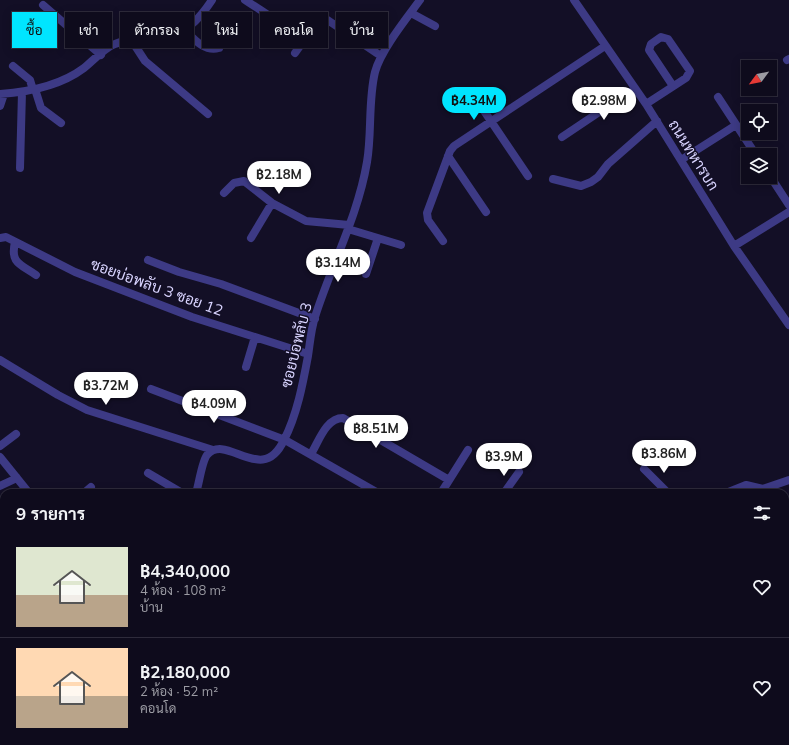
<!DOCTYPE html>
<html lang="th">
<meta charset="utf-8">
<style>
body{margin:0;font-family:Mulish,Sarabun,sans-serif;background:#1c1929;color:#f1f3f6;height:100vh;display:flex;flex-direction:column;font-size:15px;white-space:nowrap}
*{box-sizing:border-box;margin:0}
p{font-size:13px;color:#9b9ba3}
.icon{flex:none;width:22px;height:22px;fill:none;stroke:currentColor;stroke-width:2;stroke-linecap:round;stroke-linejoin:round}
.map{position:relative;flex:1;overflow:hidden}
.sheet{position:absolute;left:0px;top:489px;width:789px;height:256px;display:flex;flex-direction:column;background:#0e0b1c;border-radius:12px 12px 0 0;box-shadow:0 2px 10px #0003,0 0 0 1px #2e2b3b}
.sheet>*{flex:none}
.banner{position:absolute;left:12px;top:12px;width:400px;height:36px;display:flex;gap:8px}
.needle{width:26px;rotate:238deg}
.fabs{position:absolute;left:741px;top:60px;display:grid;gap:8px}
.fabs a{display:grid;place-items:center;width:36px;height:36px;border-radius:0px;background:#0e0b1c;box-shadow:0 2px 10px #0003,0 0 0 1px #2e2b3b;font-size:20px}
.price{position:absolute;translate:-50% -34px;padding:0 9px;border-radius:14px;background:#fff;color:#222;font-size:13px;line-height:26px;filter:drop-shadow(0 1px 2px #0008)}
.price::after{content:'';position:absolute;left:50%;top:24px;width:12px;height:9px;margin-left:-6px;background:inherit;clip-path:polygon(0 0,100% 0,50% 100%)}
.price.active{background:#00e5ff;color:#111}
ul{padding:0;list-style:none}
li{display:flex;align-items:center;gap:12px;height:100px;padding:0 16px}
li+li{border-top:1px solid #2e2b3b}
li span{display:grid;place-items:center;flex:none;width:112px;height:80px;border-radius:0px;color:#555}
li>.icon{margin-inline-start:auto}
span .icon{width:48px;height:48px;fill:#fffc;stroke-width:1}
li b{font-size:17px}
h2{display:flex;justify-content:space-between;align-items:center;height:48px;padding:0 16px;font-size:17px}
.pill{padding:0 14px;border-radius:0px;background:#0e0b1c;box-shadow:0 2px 10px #0003,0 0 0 1px #2e2b3b;font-size:14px;line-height:36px}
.pill.active{background:#00e5ff;color:#111}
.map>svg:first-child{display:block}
.green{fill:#12302f}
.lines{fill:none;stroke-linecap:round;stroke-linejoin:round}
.canal{stroke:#0c2248;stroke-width:8}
.minor{stroke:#3d3a85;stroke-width:8}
.labels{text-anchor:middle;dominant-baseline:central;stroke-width:3;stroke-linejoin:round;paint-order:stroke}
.street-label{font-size:15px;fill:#d9d4ff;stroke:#130f26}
</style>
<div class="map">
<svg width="789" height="745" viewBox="0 0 789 745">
<rect width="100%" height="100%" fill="#130f26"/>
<!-- green -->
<path class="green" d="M416,741h279l-4,4h-285z"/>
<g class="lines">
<!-- canal -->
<path class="canal" d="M226,741l2,4"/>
<!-- minor -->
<path class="minor" d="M245,0c12,8 53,32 55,46l-5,7
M574,0l72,104 88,142 55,79
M43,5l58,50
M411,13l24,13
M326,19l55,37
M184,29c10,10 20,23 35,19
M130,38l15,23 63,53
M787,60l2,-1
M13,66l17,14 3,10
M35,89l6,19 20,15
M0,94c29,-2 60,-8 84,-26 9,-7 20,-20 31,-24 21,-9 36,-5 57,-9 18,-5 30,-20 40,-35
M474,96l54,80
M718,97l38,58
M646,104l40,-26 4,-7 -22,-32 -7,-2 -10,7 -2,6 24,36
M0,106l4,-12
M562,137l73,-49
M448,156l38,56
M681,160l55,-35
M20,168l2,-76
M770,176l19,29
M553,179l28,7 10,-4 7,-5 10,-13 49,-43
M224,193l10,-10 10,-2 28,22 34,18 43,4
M348,229l53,16
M0,238l6,-1 69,35 117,45 116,37
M251,238l21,-35
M443,241l-15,-21 -1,-7 23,-62 4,-5 151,-100
M15,242c-5,21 5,22 21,33
M734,246l55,-34
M148,260l31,12 42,12 94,35
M366,274l12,-36
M0,360l58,35 29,15 126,40
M246,367l9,-30
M151,389l134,51 93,53
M0,446l16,-12
M311,454c8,-13 15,-36 32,-36l106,62
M0,457l29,36
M644,469l24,24
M148,473l34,20
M0,486l17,-8
M84,493l7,-6
M196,493c3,-9 6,-32 11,-38 20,-23 55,32 77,-15 13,-25 19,-57 24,-84 2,-13 3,-27 7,-39 16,-51 43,-101 52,-155 5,-29 1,-61 8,-90 6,-22 31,-53 45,-72
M441,493l27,-43
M504,493l15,-21
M726,493l20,-8 17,4 26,-9
M0,580l4,-2
M785,604h4
M0,629h4
M785,636l4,-4
M96,741l2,4
M205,741l2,4
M726,741l4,4
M12,745l6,-4
M174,745l3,-4
M446,745l10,-4
M692,745l5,-4"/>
</g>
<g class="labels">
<!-- street labels -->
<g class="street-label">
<text transform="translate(694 155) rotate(58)">ถนนทหารบก</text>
<text transform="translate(157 287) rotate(20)">ซอยบ่อพลับ 3 ซอย 12</text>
<text transform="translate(296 345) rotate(-76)">ซอยบ่อพลับ 3</text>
</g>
</g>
</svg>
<div class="fabs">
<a><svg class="needle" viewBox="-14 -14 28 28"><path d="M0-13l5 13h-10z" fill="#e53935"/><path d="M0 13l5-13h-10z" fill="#9b9ba3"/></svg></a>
<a><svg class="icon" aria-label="locate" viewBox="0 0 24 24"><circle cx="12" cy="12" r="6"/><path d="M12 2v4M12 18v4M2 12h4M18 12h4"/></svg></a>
<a><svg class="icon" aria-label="layers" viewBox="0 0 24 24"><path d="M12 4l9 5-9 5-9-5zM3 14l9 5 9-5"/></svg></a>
</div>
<b class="price active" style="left:474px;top:121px">฿4.34M</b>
<b class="price" style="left:604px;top:121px">฿2.98M</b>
<b class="price" style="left:279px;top:195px">฿2.18M</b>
<b class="price" style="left:338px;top:283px">฿3.14M</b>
<b class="price" style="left:106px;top:406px">฿3.72M</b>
<b class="price" style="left:214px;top:424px">฿4.09M</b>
<b class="price" style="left:376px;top:449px">฿8.51M</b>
<b class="price" style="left:664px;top:474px">฿3.86M</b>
<b class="price" style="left:504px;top:477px">฿3.9M</b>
<div class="banner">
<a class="pill active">ซื้อ</a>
<a class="pill">เช่า</a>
<a class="pill">ตัวกรอง</a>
<a class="pill">ใหม่</a>
<a class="pill">คอนโด</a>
<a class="pill">บ้าน</a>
</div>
<section class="sheet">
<h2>9 รายการ<svg class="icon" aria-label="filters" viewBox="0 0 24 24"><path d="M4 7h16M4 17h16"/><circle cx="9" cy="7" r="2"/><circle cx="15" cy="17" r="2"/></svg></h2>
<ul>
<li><span style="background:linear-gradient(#dfe7d0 60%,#b9a48a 0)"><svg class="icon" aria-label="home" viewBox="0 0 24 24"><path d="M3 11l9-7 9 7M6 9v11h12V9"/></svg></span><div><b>฿4,340,000</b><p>4 ห้อง · 108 m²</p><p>บ้าน</p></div><svg class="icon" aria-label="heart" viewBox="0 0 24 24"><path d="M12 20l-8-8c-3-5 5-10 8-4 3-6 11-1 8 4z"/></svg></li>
<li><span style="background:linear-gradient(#ffd9b3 60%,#b9a48a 0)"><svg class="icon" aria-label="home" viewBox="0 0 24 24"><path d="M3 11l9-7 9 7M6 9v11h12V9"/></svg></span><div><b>฿2,180,000</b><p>2 ห้อง · 52 m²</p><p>คอนโด</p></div><svg class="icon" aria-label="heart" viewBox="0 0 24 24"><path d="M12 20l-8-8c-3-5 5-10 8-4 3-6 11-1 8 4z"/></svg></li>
</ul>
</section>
</div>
